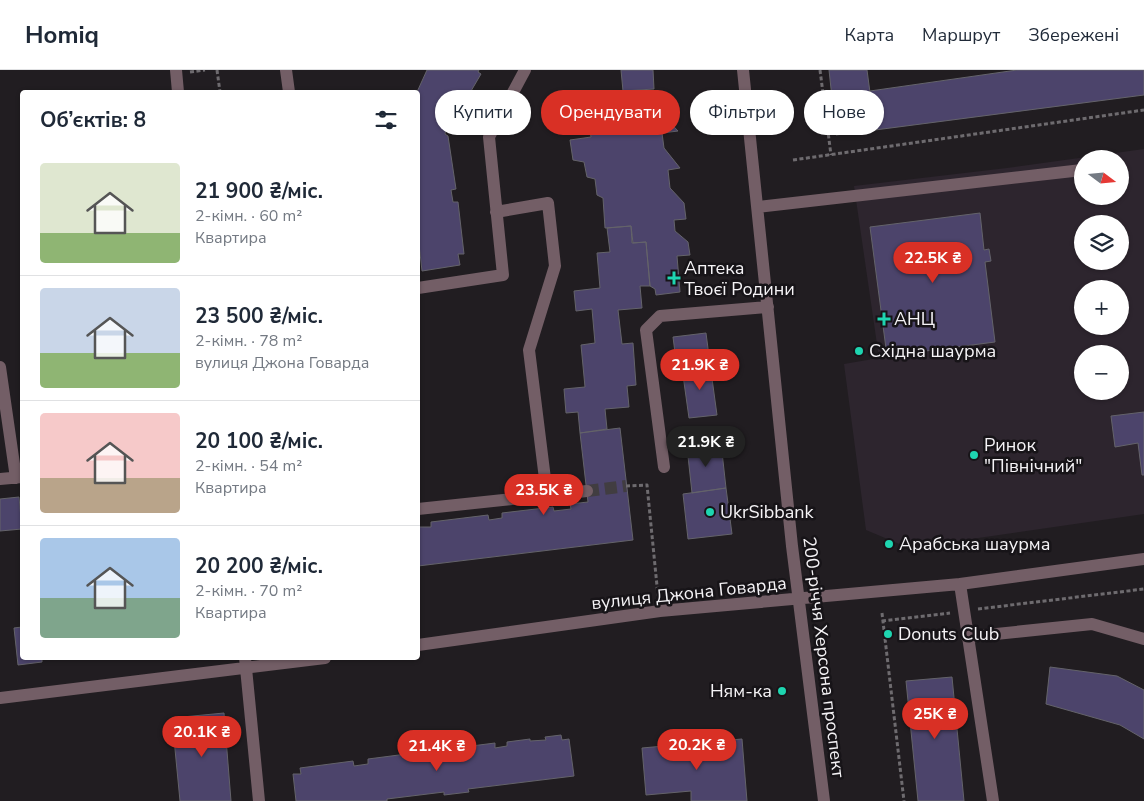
<!DOCTYPE html>
<html lang="uk">
<meta charset="utf-8">
<style>
body{margin:0;font-family:"Nunito Sans",sans-serif;background:#f2f2f3;color:#1f2937;height:100vh;display:flex;flex-direction:column;font-size:19px;white-space:nowrap}
*{box-sizing:border-box;margin:0}
p{font-size:16px;color:#747a83}
.icon{flex:none;width:28px;height:28px;fill:none;stroke:currentColor;stroke-width:2;stroke-linecap:round;stroke-linejoin:round}
.map{position:relative;flex:1;overflow:hidden}
.sheet{position:absolute;left:20px;top:20px;width:400px;height:570px;display:flex;flex-direction:column;background:#fff;border-radius:5px;box-shadow:0 1px 4px #0004}
.sheet>*{flex:none}
.banner{position:absolute;left:435px;top:20px;width:475px;height:45px;display:flex;gap:10px}
.needle{width:32px;rotate:106deg}
.tools{position:absolute;left:1074px;top:80px;display:grid;gap:10px}
.tools a{display:grid;place-items:center;width:55px;height:55px;border-radius:50%;background:#fff;box-shadow:0 1px 4px #0004;font-size:25px}
.price{position:absolute;translate:-50% -42px;padding:0 11px;border-radius:18px;background:#d93025;color:#fff;font-size:16px;line-height:32px;filter:drop-shadow(0 1px 2px #0008)}
.price::after{content:'';position:absolute;left:50%;top:30px;width:15px;height:11px;margin-left:-8px;background:inherit;clip-path:polygon(0 0,100% 0,50% 100%)}
.price.active{background:#222;color:#fff}
ul{padding:0;list-style:none}
li{display:flex;align-items:center;gap:15px;height:125px;padding:0 20px}
li+li{border-top:1px solid #e0e1e3}
li span{display:grid;place-items:center;flex:none;width:140px;height:100px;border-radius:5px;color:#555}
li>.icon{margin-inline-start:auto}
span .icon{width:60px;height:60px;fill:#fffc;stroke-width:1}
li b{font-size:21px}
h2{display:flex;justify-content:space-between;align-items:center;height:60px;padding:0 20px;font-size:21px}
.pill{padding:0 18px;border-radius:22px;background:#fff;box-shadow:0 1px 4px #0004;font-size:18px;line-height:45px}
.pill.active{background:#d93025;color:#fff}
header{display:flex;align-items:center;gap:30px;box-sizing:border-box;height:70px;padding:0 25px;background:#fff;border-bottom:1px solid #e0e1e3}
header strong{font-size:24px}
nav{display:flex;gap:28px;margin-inline-start:auto;font-size:18px}
.map>svg:first-child{display:block}
.built{fill:#2d252e;fill-rule:evenodd}
.building{fill:#4c446b;stroke:#64636a}
.lines{fill:none;stroke-linecap:round;stroke-linejoin:round}
.minor-tunnel{stroke:#413d41;stroke-width:12;stroke-dasharray:12 6;stroke-linecap:butt}
.path{stroke:#6e6b6f;stroke-width:3;stroke-dasharray:4 2.5;stroke-linecap:butt}
.minor{stroke:#735e66;stroke-width:12}
.poi-dot{fill:#1ed5b0;stroke:#171418;stroke-width:2}
.labels{text-anchor:middle;dominant-baseline:central;stroke-width:5;stroke-linejoin:round;paint-order:stroke}
.poi-label{font-size:18px;fill:#f5f3f6;stroke:#171418;text-anchor:start}
.street-label{font-size:18px;fill:#f5f3f6;stroke:#171418}
</style>
<header>
<strong>Homiq</strong>
<nav><a>Карта</a><a>Маршрут</a><a>Збережені</a></nav>
</header>
<div class="map">
<svg width="1144" height="731" viewBox="0 0 1144 731">
<rect width="100%" height="100%" fill="#211d21"/>
<!-- built -->
<path class="built" d="M1144,79v365l-235,34 -43,-18 -22,-166 35,-6 -25,-172 153,-18zM1082,89h38v37h-38zM1082,154h38v37h-38zM1082,219h38v37h-38zM1082,284h38v37h-38z"/>
<!-- building -->
<path class="building" d="M427,0h52l-1,2 3,2 -27,46h-6l-3,14 3,2 8,53 -5,1 2,12h5l6,52h-6l2,11 -38,6 -4,-36 -1,-143z
M621,0h32l1,19 -31,2z
M829,0h38l8,60 -39,5z
M1017,0h127v25l-269,35 -5,-39z
M638,32l5,8 14,-1 21,22 -16,2 2,15 16,20 -12,2 2,18 14,15 2,16 -12,1 1,11 13,11 2,13 -13,1 3,36 -24,3 -1,-6 -5,-3 -4,-44 -13,1 -2,-17 -26,2 -2,-30 -6,-3 -2,-16 -8,-2 -3,-15 -11,-2 -3,-20 21,-3 -4,-28z
M980,143l4,37 5,-1 2,12 -6,1 10,80 -108,14 -17,-129z
M631,156l1,17 14,-1 4,44h-10l2,22 -24,2 4,34 11,-1 3,42 -9,1 2,21 -24,2 2,20 -27,4 -2,-21 -12,1 -2,-24 21,-2 -4,-42 14,-2 -3,-34 -16,2 -2,-20 26,-3 -3,-35 13,-1 -3,-24z
M706,263l4,31 -33,4 -4,-31z
M710,294l7,51 -28,3 -7,-50z
M1144,342v63h-2l-4,-32 -23,4 -4,-31z
M620,358l13,112 -215,26v-39h13v-5l57,-7 1,5 13,-2v-5l51,-6 1,4 17,-2 -1,-5 18,-2 -8,-69z
M721,373l5,45 -34,5 -5,-46z
M726,418l6,46 -44,5 -5,-45z
M19,427l3,32 -22,2v-32z
M22,557v31h20v4l-24,3 -4,-37z
M1050,597l67,9 27,14v49l-24,-14 -74,-21z
M952,607l12,124h-46l-12,-120z
M224,643l7,88h-51l-8,-83z
M561,665l1,5 7,-1 5,37 -106,13 1,3 -25,3v-3l-57,7v2h-91l-3,-27h8l-1,-6 53,-7 1,5 14,-2v-5l54,-7 1,5 17,-2v-5l55,-7v5l12,-2v-4l23,-3v2l16,-1 -1,-3z
M742,669l5,62h-56v-10l-45,4 -4,-47z"/>
<g class="lines">
<!-- minor-tunnel -->
<path class="minor-tunnel" d="M587,421l39,-5"/>
<!-- path -->
<path class="path" d="M217,0l3,22
M820,0l11,85
M190,2l15,-2
M793,90l351,-50
M626,416l21,-1 11,111
M978,539l166,-20
M882,543l22,188
M882,551l68,-8"/>
<!-- minor -->
<path class="minor" d="M176,0l2,22
M286,0l3,22
M743,0l49,476 32,255
M758,137l324,-37
M496,142l52,-9 7,63 -26,84 18,145
M418,218l85,-13 -14,-138 36,-67
M0,297l16,111
M664,397l-18,-137 14,-14 108,-9
M0,409l22,-2
M418,439l169,-18
M960,514l33,217
M967,567l125,-13 52,15
M418,575l242,-34 300,-27 184,-25
M245,588l14,143
M0,628l325,-40"/>
</g>
<!-- markers -->
<g class="poi-dot">
<path d="M671.5 200.5h5v5h5v5h-5v5h-5v-5h-5v-5h5z"/>
<path d="M881.5 241.5h5v5h5v5h-5v5h-5v-5h-5v-5h5z"/>
<circle cx="859" cy="281" r="5"/>
<circle cx="974" cy="385" r="5"/>
<circle cx="710" cy="442" r="5"/>
<circle cx="889" cy="474" r="5"/>
<circle cx="888" cy="564" r="5"/>
<circle cx="782" cy="621" r="5"/>
</g>
<g class="labels">
<!-- poi labels -->
<g class="poi-label">
<text x="684" y="198">Аптека<tspan x="684" dy="21">Твоєї Родини</tspan></text>
<text x="894" y="249">АНЦ</text>
<text x="869" y="281">Східна шаурма</text>
<text x="984" y="375">Ринок<tspan x="984" dy="21">"Північний"</tspan></text>
<text x="720" y="442">UkrSibbank</text>
<text x="899" y="474">Арабська шаурма</text>
<text x="898" y="564">Donuts Club</text>
<text x="772" y="621" text-anchor="end">Ням-ка</text>
</g>
<!-- street labels -->
<g class="street-label">
<text transform="translate(689 523) rotate(-6)">вулиця Джона Говарда</text>
<text transform="translate(824 587) rotate(83)">200-річчя Херсона проспект</text>
</g>
</g>
</svg>
<div class="tools">
<a><svg class="needle" viewBox="-14 -14 28 28"><path d="M0-13l5 13h-10z" fill="#e53935"/><path d="M0 13l5-13h-10z" fill="#747a83"/></svg></a>
<a><svg class="icon" aria-label="layers" viewBox="0 0 24 24"><path d="M12 4l9 5-9 5-9-5zM3 14l9 5 9-5"/></svg></a>
<a>+</a>
<a>−</a>
</div>
<b class="price" style="left:933px;top:214px">22.5K ₴</b>
<b class="price" style="left:700px;top:321px">21.9K ₴</b>
<b class="price active" style="left:706px;top:398px">21.9K ₴</b>
<b class="price" style="left:544px;top:446px">23.5K ₴</b>
<b class="price" style="left:935px;top:670px">25K ₴</b>
<b class="price" style="left:202px;top:688px">20.1K ₴</b>
<b class="price" style="left:697px;top:701px">20.2K ₴</b>
<b class="price" style="left:437px;top:702px">21.4K ₴</b>
<div class="banner">
<a class="pill">Купити</a>
<a class="pill active">Орендувати</a>
<a class="pill">Фільтри</a>
<a class="pill">Нове</a>
</div>
<section class="sheet">
<h2>Об’єктів: 8<svg class="icon" aria-label="filters" viewBox="0 0 24 24"><path d="M4 7h16M4 17h16"/><circle cx="9" cy="7" r="2"/><circle cx="15" cy="17" r="2"/></svg></h2>
<ul>
<li><span style="background:linear-gradient(#dfe7d0 70%,#8fb573 0)"><svg class="icon" aria-label="home" viewBox="0 0 24 24"><path d="M3 11l9-7 9 7M6 9v11h12V9"/></svg></span><div><b>21 900 ₴/міс.</b><p>2-кімн. · 60 m²</p><p>Квартира</p></div></li>
<li><span style="background:linear-gradient(#c9d6e8 65%,#8fb573 0)"><svg class="icon" aria-label="home" viewBox="0 0 24 24"><path d="M3 11l9-7 9 7M6 9v11h12V9"/></svg></span><div><b>23 500 ₴/міс.</b><p>2-кімн. · 78 m²</p><p>вулиця Джона Говарда</p></div></li>
<li><span style="background:linear-gradient(#f6c9c9 65%,#b9a48a 0)"><svg class="icon" aria-label="home" viewBox="0 0 24 24"><path d="M3 11l9-7 9 7M6 9v11h12V9"/></svg></span><div><b>20 100 ₴/міс.</b><p>2-кімн. · 54 m²</p><p>Квартира</p></div></li>
<li><span style="background:linear-gradient(#a9c7e8 60%,#7fa58c 0)"><svg class="icon" aria-label="home" viewBox="0 0 24 24"><path d="M3 11l9-7 9 7M6 9v11h12V9"/></svg></span><div><b>20 200 ₴/міс.</b><p>2-кімн. · 70 m²</p><p>Квартира</p></div></li>
</ul>
</section>
</div>
